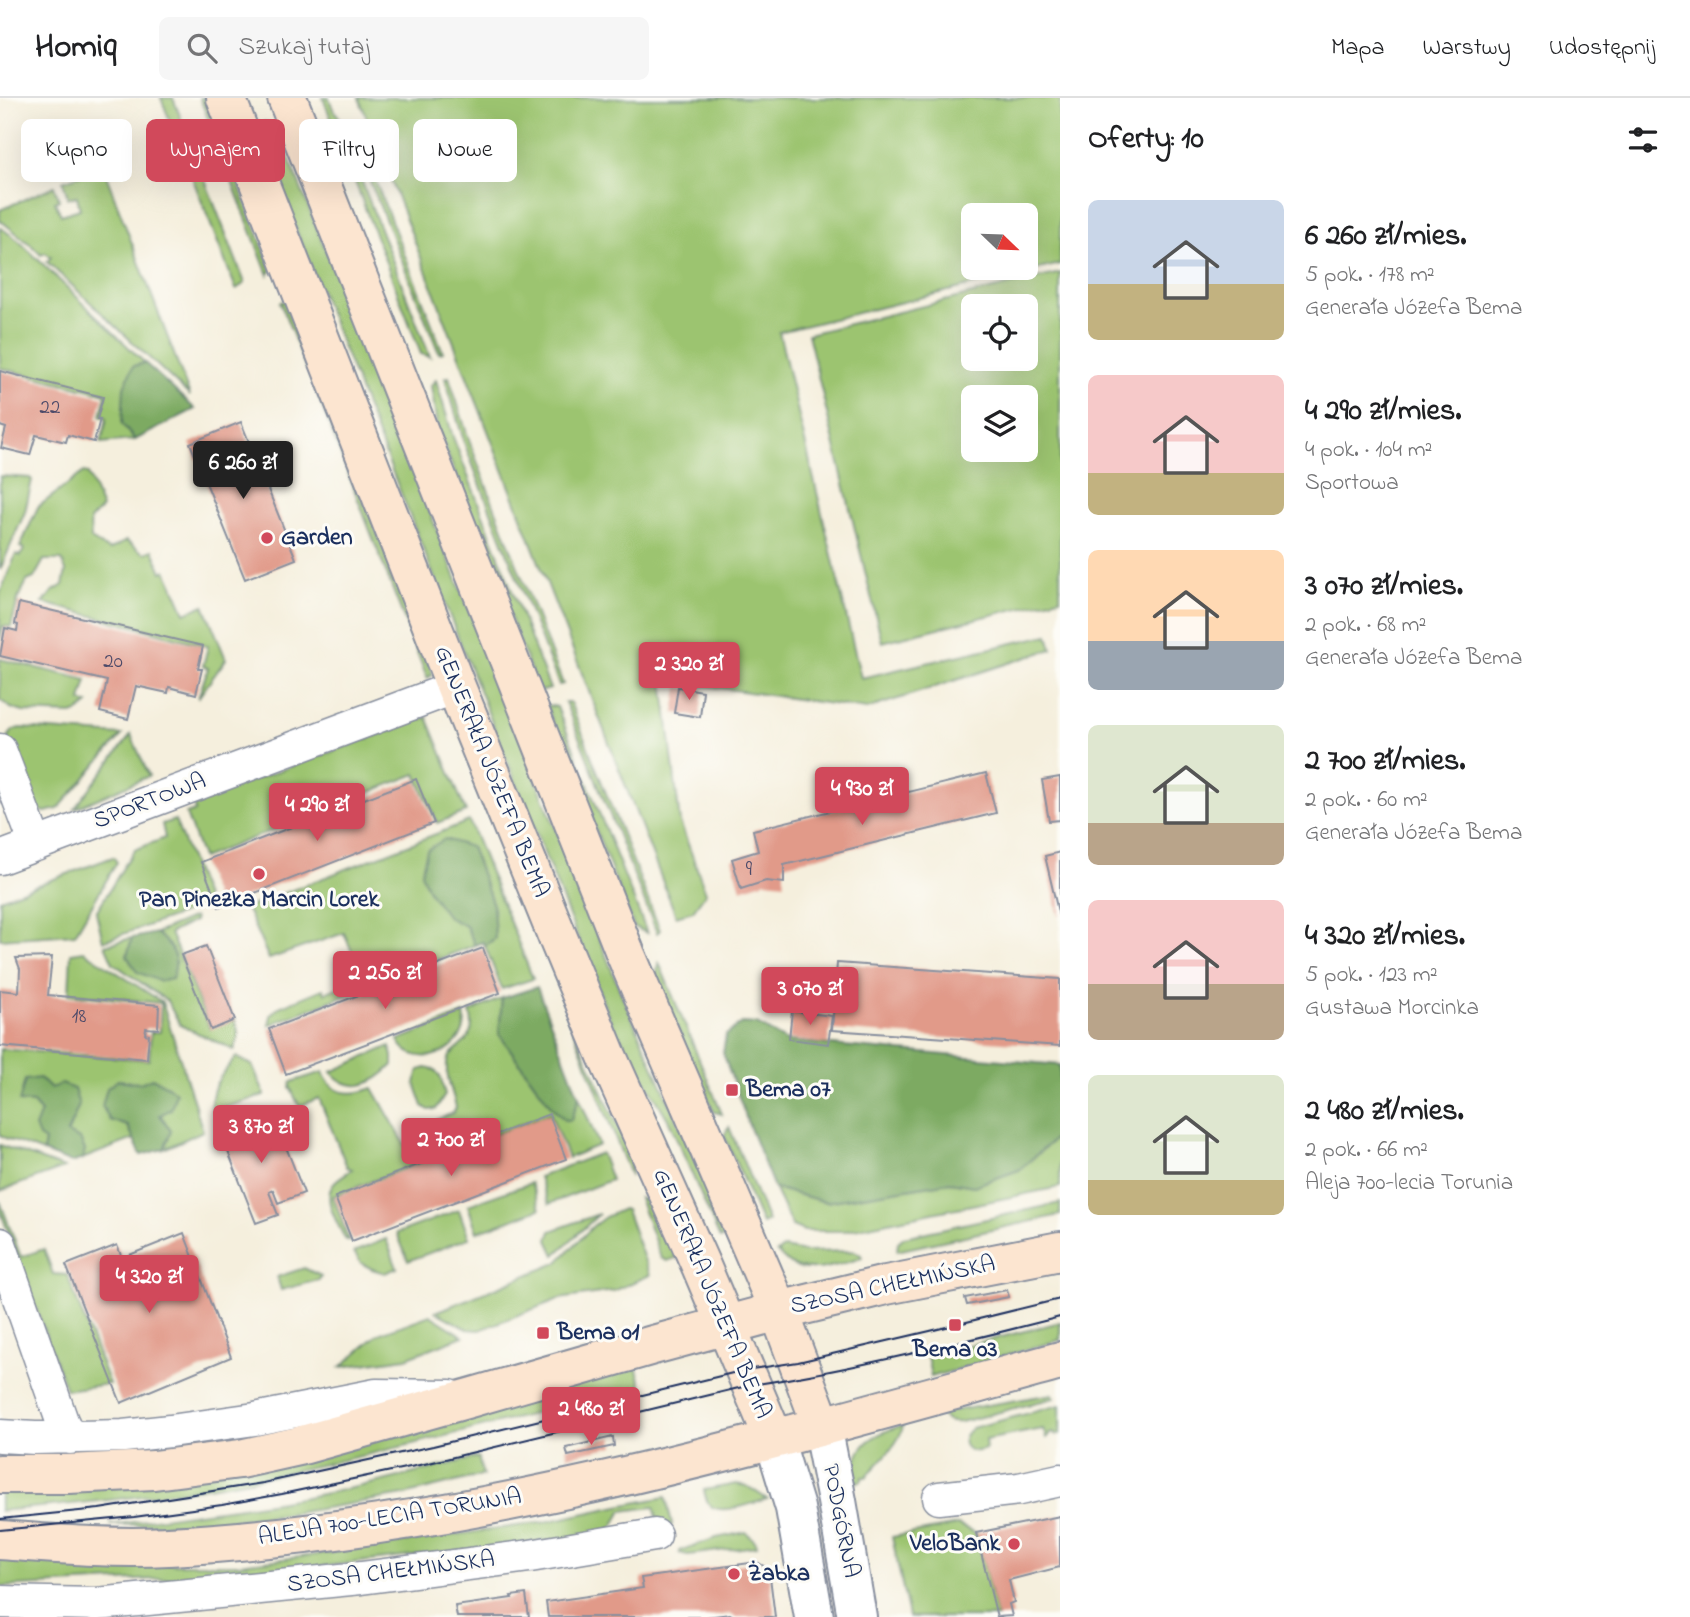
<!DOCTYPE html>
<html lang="pl">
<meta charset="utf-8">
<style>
body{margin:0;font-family:"Indie Flower",sans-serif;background:#f6f6f6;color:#202124;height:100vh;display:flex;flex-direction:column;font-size:26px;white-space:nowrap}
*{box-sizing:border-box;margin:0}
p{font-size:23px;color:#757577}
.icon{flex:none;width:38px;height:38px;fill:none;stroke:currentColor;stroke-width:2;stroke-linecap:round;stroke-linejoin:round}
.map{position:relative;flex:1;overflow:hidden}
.side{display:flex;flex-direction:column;background:#fff;width:630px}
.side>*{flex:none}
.hud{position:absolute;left:21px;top:21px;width:665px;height:63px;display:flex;gap:14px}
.needle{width:46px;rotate:113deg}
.controls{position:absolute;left:961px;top:105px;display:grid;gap:14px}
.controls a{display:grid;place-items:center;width:77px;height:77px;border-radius:10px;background:#fff;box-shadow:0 7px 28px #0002;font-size:35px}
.price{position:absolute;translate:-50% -60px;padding:0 16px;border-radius:7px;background:#d1495b;color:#fff;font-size:23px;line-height:46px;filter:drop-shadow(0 2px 4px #0008)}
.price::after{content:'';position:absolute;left:50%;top:42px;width:21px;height:16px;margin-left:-10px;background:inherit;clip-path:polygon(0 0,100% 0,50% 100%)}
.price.current{background:#222;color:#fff}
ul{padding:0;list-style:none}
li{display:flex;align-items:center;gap:21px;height:175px;padding:0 28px}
li span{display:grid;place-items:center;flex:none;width:196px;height:140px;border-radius:10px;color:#555}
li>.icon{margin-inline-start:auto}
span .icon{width:84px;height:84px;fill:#fffc;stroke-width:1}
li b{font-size:30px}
h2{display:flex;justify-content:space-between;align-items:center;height:84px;padding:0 28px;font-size:30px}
.pill{padding:0 24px;border-radius:10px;background:#fff;box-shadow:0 7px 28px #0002;font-size:24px;line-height:63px}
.pill.current{background:#d1495b;color:#fff}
header{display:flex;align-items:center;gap:42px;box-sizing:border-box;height:98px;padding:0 35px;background:#fff;border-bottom:2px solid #e0e0e0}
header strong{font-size:33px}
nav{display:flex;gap:38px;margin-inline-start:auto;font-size:24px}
.search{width:490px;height:63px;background:#f6f6f6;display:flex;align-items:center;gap:18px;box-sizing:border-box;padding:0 24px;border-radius:10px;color:#757577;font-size:26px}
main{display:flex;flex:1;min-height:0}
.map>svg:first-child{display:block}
.green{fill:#9cc470;stroke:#5c7a67;stroke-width:2;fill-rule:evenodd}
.forest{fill:#7daa62;stroke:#4c6c60;stroke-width:2}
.building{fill:#e19a89}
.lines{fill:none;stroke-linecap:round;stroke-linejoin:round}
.minor-casing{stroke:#888f9e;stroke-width:35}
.tertiary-casing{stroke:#888f9e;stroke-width:42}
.secondary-casing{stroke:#888f9e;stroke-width:42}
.minor{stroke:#fff;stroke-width:32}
.tertiary{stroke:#fff;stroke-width:38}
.secondary{stroke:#fce5d0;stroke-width:38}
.tram{stroke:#1b2f5e;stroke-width:2}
.poi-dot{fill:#d1495b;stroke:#fdfcf7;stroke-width:2.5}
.labels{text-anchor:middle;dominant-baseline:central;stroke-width:6;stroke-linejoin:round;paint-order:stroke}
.number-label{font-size:21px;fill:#4c4a69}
.poi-label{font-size:24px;font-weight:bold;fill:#1b2f5e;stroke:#fdfcf7;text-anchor:start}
.street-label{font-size:24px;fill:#1b2f5e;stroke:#fdfcf7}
</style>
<header>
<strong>Homiq</strong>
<div class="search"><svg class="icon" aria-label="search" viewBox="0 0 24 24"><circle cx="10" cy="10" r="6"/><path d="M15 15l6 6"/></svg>Szukaj tutaj</div>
<nav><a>Mapa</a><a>Warstwy</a><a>Udostępnij</a></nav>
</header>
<main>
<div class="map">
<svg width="1060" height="1519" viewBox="0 0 1060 1519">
<rect width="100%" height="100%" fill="#fdfcf7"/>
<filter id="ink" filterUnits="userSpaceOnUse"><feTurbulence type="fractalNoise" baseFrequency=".0143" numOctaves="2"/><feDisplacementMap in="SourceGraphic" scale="14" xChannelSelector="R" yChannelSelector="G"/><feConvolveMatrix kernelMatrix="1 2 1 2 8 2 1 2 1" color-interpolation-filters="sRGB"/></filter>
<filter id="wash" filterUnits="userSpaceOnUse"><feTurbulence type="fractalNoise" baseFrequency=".00686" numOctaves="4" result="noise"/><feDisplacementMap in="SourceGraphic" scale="28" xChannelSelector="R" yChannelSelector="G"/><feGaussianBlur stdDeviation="1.57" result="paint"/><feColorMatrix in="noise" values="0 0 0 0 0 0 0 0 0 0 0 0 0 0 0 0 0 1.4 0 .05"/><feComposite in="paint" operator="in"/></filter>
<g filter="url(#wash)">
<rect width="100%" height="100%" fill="#f5efdd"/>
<!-- green -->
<path class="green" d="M161,0h12l72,185 -9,6z
M200,0h5l67,172 -4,5z
M323,0h6l4,11 10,13v11l87,224 -9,-3z
M359,0h701v166l-281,68 82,346 187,-43 4,14 -185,60 -204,-29 17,142 26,71 -13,18 -17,5zM1026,117v53h-53v-53z
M264,24l7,1 6,5 344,865 107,242 -8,4 -51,-118 -57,-97 -354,-890 1,-7z
M358,39l85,215 -4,1 -86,-214z
M103,69l87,229 -143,-134 4,-5 -6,-4 -4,2 -10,-10 -31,-25v-10l54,-24 5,14 -4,2 6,13 19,-6 -3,-13 -9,2 -5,-17z
M0,129l19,14 126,122 -12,3 -11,58 13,16 -34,3 6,-25 -6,-2 5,-22 -106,-26z
M1060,175v325l-178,44 -74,-308zM1026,208v53h-53v-53zM1026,299v53h-53v-53z
M285,203l25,64 -4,3 -26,-66z
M449,279l21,66 93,241 -4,1 -94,-240 -20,-67z
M436,282l17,57 97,252 -11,3 -102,-265 -6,-42z
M316,293l6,3 111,281 -6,3z
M84,374l4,2 14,34 -12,12 1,19 18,11 17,-9 18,12 9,-3 9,22 4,-2 19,43 19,-8 22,54 -28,39 10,-30 -5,-2 5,-20 -165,-43 9,-11 11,-7 3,-14 -4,-11h-18l-10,18 -7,3 -9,18 -7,28 -8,-1 -3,13v-46l16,-39 5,2 3,-7 -4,-2 18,-40z
M0,378l30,2 2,2 -7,32 -25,58z
M0,561l87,21 -6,21 7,3 -8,7 -8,3 -49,-2 -12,-4 -11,-8z
M565,604h5l90,228 -3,3z
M546,607l11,2 90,226 -13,-6z
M427,619l39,95 -29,11 -21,-49 -214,84 -16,-44 9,-3 -2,-9z
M21,630l101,7 -64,74 -13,3 -8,-3 -30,-67c2,-8 5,-13 14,-14z
M131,637l18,41 -75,33z
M175,722l33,85 -105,36 -7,-29 38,-62 31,-12 -3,-14z
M469,723l64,158 -31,10 -17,-43 10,-8 -2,-33 -22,-58 -5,79 9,19 -206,80 2,-10 8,-8 44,-18 2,4 38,-16 -19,-44 -75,26 -23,-51z
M113,759l4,5 -42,72 -75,5v-40z
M194,819l1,4 -25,12 40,96 25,-9 4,15 -5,15 -54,-25 -13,-24 -54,-38 -8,-18 27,-7 -5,18 45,23c8,-23 2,-31 -16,-46z
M84,853l78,51 41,129 -39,18 7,-18 -31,-48 -22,-3 -8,40 18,6 6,13 -52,20 3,-9 -18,-16 12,-29 -60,-3 14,1 8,10 4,28 -2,11 -43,-16v-87l149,11 2,-28h9l1,-29 -92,-9 2,-41z
M659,865l63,151 -8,-2 -59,-135z
M502,900l-3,36 52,72 14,14h6l8,-23 20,48 -31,13 -18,-45 -217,83 16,45 -4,-2c-7,-16 -23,-38 -12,-55 4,-6 13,-10 19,-15l-5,-2 -28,-69 -20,8 -9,-19 1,-5 32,-10c9,24 29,24 50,16l34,60 15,10 15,-20v-18l16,-7 3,-5c-2,-14 -11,-30 -9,-44 1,-19 33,-17 23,-52z
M464,916c8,36 -50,60 -66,26z
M568,919l66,144 -4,14z
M390,948l3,10v9c-19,20 -42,30 -62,7z
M236,959l16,8 13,30 -53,16c-3,-25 10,-36 24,-54z
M426,970l9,2 6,8 4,17 -9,14 -7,1 -6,-4 -8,-23 4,-13z
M729,1029l39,94 -6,3 -38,-89z
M1060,1034v55l-216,44h-40l-12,-5 -18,-38 52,14 124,-20 24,4 45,-17 37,-31z
M0,1047l64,23 -64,23z
M601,1055l10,27 -62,24 -10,-27z
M531,1085l9,26 -63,23 -9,-27z
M639,1100l15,6 22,54 -9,3 -6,-3z
M0,1103l21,56 23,-8 9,25 14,1 42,109 -43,6 -66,-180z
M1060,1105v12l-163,36 1,-9 6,-5z
M623,1111l3,1 24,65 -36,16 -55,8 -79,31 -13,-1 -31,-17 121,-49 36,-37 12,-9z
M459,1112l10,28 -61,23 -11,-28z
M599,1116l-44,41 -7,-15 3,-9z
M386,1141l11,29 -12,5 -13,-4 -11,-6 -7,-11z
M783,1150l22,4 49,-1 7,4 1,3c-22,6 -49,18 -72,6 -4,-3 -9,-8 -13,-11z
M304,1170l17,8 -2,4 -38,10 -4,-13z
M430,1217l33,21 -57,22 -65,9 37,-33z
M1060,1224v18l-129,37 -4,-21z
M636,1268l6,21c-134,33 -268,69 -404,95 -79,14 -159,21 -238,29v-26z
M1053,1296l1,4 -93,24c-10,1 -16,0 -21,-9z
M1060,1307v29l-5,1 -1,-2 -5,1v2l-3,2 -3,-9 -58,11 1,9c-3,1 -9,3 -13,2 -15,-4 -10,-16 -1,-23z
M903,1327c-2,18 -25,38 -37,52h-4v3l-7,3c-4,-37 16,-48 48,-58z
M478,1359l5,18 -79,20 -103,17 -66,8 -52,4 -74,1c64,-9 128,-16 191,-27 60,-10 119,-26 178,-41z
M736,1386l11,2 20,13c-13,4 -45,16 -56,7 -5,-4 -6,-11 -7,-16z
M666,1399l6,28 -5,1 -8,-2 -5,-17 -32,4 -10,17 -14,7 -342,39 -256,13v-28l120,5h119l61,-7 245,-35 78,-17z
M958,1427l18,8 21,84h-88l-17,-80z
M746,1434l10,10 1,4 -69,9 -9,-2v-2l37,-13z"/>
<!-- forest -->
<path class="forest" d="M145,265l50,46 -60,31 -13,-16 2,-37 9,-21z
M445,741l26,8 22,58 2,33 -10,8 -2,-4 -8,3 -9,-19 -17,-8 -19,-25 -9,-19 6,-24z
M156,835c18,15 24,23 16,46l-13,2 -22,-9 -10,-16 5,-18z
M537,889l42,110 -8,23h-6l-14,-14 -52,-72 3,-36z
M742,925l15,1 30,17 273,24v67l-4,6 -37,32 -45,16 -24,-4 -124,20 -52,-14 -26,-65 -25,-70 3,-18z
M40,980l10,10 12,-4 12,5 5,16 -12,28 13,6 5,11 -3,9 -10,4 -29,-11 2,-11 -6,-4 -4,-10 6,-15 -8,-9 -14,-1 6,-22z
M152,980l16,8 8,7 -5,16 -11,6 11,16 -7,18 -23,6 -13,-29 -18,-6 -8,-14 5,-18 11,-8 22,3z"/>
<g id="blocks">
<!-- building -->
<path class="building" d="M0,273l103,26 -6,22h3l-6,23 -26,-7 -2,7 -30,-7 -6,20 -29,-7 5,-20 -6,-2z
M241,324l55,137 -51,20 -55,-136z
M19,505l184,43 -5,23h4l-6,25 -27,-7 -1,6 -32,-7 -8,33 -28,-7 7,-31 -107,-25 5,-28 12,3 1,-6 -3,-1z
M678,589l25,4 -3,26 -26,-4z
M986,675l10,40 -212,52v18l-18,-2 -25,8 -9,-30 26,-8 -5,-21z
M1060,679v43l-11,1 -7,-41z
M416,681l18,44 -215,84 -18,-45z
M1060,754v64h-1l-14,-60z
M206,848l29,74 -24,10 -30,-75z
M483,850l17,45 -214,81 -17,-45z
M52,859l-4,38 111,10 -1,24 -12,-1 -1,6 4,1 -2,24 -147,-13v-56l19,2 1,-23 -4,-11z
M837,865l223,16v67l-228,-16z
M792,913l40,5 -4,28 -39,-5z
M549,1016l17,45 -214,82 -17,-44z
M244,1018l6,13 25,-10 29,74 -26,10 -5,-13 -4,2 9,23 -22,8 -38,-97z
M184,1135l47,124 -110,46 -55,-138 51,-20 5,13z
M1007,1192l2,7 -42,8 -2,-7z
M613,1339l1,9 -46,10 -2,-8z
M1060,1418v51l-51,13 5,22 -5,2 3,12 -15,1 -21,-84z
M757,1464l12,7 6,48h-40l-5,-3 -24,3h-158l-2,-15 97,-14 -2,-10z
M526,1496l3,23h-72l-2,-11 57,-8 -1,-2z"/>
</g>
</g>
<g filter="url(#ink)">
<use href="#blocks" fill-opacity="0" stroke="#888f9e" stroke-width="2"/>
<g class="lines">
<defs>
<path id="minor" d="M0,652l36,95
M0,760l456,-171
M0,1146l62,177 8,17
M0,1338l35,2 88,-2 47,-5 85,-12 121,-24 74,1
M939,1400l80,-9 41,-9
M0,1504l97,2 264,-26 169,-22 125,-21"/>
<path id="tertiary" d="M822,1328l15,75 20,116
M774,1341l21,69 19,109"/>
<path id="secondary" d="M226,0l230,589 102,251 49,118 94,210 73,173
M287,0l339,857 153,356 43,115
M0,1376h68l86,-4 86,-11 59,-13 174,-49 180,-52 126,-34 107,-26 174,-34
M0,1442c56,4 112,9 168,6 305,-16 599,-105 892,-185"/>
</defs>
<!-- minor casing -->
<use href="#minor" class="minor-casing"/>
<!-- tertiary casing -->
<use href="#tertiary" class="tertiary-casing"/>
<!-- secondary casing -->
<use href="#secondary" class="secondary-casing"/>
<!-- minor -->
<use href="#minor" class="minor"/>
<!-- tertiary -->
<use href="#tertiary" class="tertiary"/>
<!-- secondary -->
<use href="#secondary" class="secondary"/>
<!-- tram -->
<path class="tram" d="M0,1421l99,-10 164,-26 170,-37 312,-76 53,-8 132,-31 130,-32
M0,1432l134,-13 88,-12 60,-11 147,-31 322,-78c104,-16 207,-42 309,-68"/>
</g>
</g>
<!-- markers -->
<g class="poi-dot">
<circle cx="267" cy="440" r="7"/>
<circle cx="259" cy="776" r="7"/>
<rect x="725" y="985" width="14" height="14" rx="3.5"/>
<rect x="948" y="1220" width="14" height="14" rx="3.5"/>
<rect x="536" y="1228" width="14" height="14" rx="3.5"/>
<circle cx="1014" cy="1446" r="7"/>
<circle cx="734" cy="1476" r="7"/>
</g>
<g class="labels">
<!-- number labels -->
<g class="number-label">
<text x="50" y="310">22</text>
<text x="113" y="564">20</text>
<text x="749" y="772">9</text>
<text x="79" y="919">18</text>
</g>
<!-- poi labels -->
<g class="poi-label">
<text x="281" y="440">Garden</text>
<text x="259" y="802" text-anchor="middle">Pan Pinezka Marcin Lorek</text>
<text x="746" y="992">Bema 07</text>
<text x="557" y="1235">Bema 01</text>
<text x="955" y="1252" text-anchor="middle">Bema 03</text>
<text x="1000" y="1446" text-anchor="end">VeloBank</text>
<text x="748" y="1476">Żabka</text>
</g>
<!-- street labels -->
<g class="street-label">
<text transform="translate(491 674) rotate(68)">GENERAŁA JÓZEFA BEMA</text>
<text transform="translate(150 704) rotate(-21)">SPORTOWA</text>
<text transform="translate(893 1188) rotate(-12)">SZOSA CHEŁMIŃSKA</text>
<text transform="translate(711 1196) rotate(67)">GENERAŁA JÓZEFA BEMA</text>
<text transform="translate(390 1420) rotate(-9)">ALEJA 700-LECIA TORUNIA</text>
<text transform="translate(840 1423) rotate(79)">PODGÓRNA</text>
<text transform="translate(391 1475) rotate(-7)">SZOSA CHEŁMIŃSKA</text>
</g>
</g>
</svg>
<div class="controls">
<a><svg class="needle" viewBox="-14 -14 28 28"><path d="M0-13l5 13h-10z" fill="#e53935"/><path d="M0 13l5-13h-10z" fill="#757577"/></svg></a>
<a><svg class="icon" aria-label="locate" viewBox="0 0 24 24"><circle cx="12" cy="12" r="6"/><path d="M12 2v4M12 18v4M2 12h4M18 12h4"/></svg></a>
<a><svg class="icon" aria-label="layers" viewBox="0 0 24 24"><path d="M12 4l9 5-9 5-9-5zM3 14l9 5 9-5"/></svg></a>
</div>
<b class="price current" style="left:243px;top:403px">6 260 zł</b>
<b class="price" style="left:689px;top:604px">2 320 zł</b>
<b class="price" style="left:862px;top:729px">4 930 zł</b>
<b class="price" style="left:317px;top:745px">4 290 zł</b>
<b class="price" style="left:385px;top:913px">2 250 zł</b>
<b class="price" style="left:810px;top:929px">3 070 zł</b>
<b class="price" style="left:261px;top:1067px">3 870 zł</b>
<b class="price" style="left:451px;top:1080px">2 700 zł</b>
<b class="price" style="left:149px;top:1217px">4 320 zł</b>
<b class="price" style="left:591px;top:1349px">2 480 zł</b>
<div class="hud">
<a class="pill">Kupno</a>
<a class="pill current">Wynajem</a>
<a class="pill">Filtry</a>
<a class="pill">Nowe</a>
</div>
</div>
<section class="side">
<h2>Oferty: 10<svg class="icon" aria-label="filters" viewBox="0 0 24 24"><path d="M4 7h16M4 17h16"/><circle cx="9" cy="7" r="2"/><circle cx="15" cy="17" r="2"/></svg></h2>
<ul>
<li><span style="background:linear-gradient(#c9d6e8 60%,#c2b280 0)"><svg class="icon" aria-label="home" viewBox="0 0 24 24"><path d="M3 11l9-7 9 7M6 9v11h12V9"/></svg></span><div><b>6 260 zł/mies.</b><p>5 pok. · 178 m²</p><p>Generała Józefa Bema</p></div></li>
<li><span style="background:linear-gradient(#f6c9c9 70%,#c2b280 0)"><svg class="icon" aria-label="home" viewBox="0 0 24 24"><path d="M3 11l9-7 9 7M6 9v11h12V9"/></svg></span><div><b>4 290 zł/mies.</b><p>4 pok. · 104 m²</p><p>Sportowa</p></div></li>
<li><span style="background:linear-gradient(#ffd9b3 65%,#9aa5b1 0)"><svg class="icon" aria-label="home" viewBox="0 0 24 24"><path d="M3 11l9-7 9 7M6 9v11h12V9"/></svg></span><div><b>3 070 zł/mies.</b><p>2 pok. · 68 m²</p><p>Generała Józefa Bema</p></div></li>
<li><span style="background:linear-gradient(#dfe7d0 70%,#b9a48a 0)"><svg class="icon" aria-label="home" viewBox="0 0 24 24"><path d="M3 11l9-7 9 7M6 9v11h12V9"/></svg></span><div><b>2 700 zł/mies.</b><p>2 pok. · 60 m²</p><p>Generała Józefa Bema</p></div></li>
<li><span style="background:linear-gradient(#f6c9c9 60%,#b9a48a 0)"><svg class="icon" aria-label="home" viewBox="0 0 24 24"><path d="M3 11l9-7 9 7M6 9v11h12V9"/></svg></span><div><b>4 320 zł/mies.</b><p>5 pok. · 123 m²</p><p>Gustawa Morcinka</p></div></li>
<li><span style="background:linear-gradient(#dfe7d0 75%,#c2b280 0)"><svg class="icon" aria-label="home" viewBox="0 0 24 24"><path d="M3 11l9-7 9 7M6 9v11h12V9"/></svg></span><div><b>2 480 zł/mies.</b><p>2 pok. · 66 m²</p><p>Aleja 700-lecia Torunia</p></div></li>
</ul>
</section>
</main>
